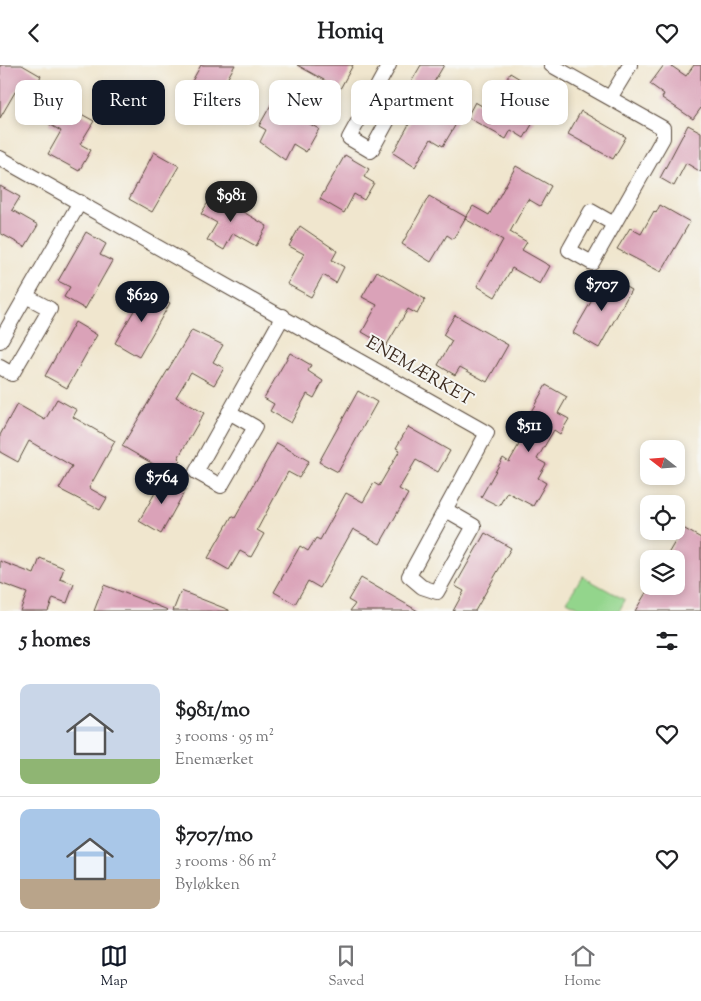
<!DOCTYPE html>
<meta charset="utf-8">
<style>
body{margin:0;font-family:"Sorts Mill Goudy",serif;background:#f2f2f2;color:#202124;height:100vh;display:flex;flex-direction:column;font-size:19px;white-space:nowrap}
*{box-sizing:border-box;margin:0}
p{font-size:16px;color:#757577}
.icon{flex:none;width:28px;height:28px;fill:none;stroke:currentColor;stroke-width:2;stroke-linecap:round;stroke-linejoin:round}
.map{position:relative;height:546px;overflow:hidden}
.sheet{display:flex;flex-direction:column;background:#fff;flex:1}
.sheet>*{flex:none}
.hud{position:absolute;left:15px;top:15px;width:671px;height:45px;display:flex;gap:10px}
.needle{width:32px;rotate:287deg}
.controls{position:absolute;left:640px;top:375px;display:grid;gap:10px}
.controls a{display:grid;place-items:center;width:45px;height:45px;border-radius:10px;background:#fff;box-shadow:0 2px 8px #0003;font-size:25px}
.price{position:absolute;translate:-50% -42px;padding:0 11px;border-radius:18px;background:#111827;color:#fff;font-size:16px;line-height:32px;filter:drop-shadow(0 1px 2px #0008)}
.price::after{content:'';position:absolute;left:50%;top:30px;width:15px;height:11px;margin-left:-8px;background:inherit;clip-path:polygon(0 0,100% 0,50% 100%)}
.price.active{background:#222;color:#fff}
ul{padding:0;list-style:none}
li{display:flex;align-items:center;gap:15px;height:125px;padding:0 20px}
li+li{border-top:1px solid #e0e0e0}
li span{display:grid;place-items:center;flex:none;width:140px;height:100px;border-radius:10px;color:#555}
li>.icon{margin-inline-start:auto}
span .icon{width:60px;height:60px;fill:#fffc;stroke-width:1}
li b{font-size:21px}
h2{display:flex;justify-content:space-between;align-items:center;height:60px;padding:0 20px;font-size:21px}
.pill{padding:0 18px;border-radius:10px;background:#fff;box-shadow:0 2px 8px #0003;font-size:18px;line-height:45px}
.pill.active{background:#111827;color:#fff}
header{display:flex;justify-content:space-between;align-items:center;height:65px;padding:0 20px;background:#fff;font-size:22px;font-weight:800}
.tabs{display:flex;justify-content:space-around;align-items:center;height:70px;border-top:1px solid #e0e0e0;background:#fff;font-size:14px;color:#757577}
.tabs a{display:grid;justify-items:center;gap:2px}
.tabs .active{color:#111827}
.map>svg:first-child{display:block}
.green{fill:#93d58c;stroke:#678055}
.building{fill:#daa2b8}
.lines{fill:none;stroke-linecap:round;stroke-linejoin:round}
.street-casing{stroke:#564638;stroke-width:16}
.street{stroke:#fff;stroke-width:14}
.labels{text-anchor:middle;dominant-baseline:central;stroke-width:4;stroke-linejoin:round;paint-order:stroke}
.street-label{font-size:18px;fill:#3b2a1e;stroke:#f6f6f2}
</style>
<header><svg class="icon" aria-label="back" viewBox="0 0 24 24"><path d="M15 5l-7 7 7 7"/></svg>Homiq<svg class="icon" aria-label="heart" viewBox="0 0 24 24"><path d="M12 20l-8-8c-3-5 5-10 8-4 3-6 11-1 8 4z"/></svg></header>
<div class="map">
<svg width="701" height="546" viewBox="0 0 701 546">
<rect width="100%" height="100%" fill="#f6f6f2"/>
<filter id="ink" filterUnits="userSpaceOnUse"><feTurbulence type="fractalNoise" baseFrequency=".02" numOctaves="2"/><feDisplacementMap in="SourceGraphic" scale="10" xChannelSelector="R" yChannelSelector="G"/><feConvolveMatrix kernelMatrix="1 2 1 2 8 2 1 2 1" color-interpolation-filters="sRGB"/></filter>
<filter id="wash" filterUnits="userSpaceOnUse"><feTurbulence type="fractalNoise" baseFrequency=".0096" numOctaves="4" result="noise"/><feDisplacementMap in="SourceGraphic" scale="20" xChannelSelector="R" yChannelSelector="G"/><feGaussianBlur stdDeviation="1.12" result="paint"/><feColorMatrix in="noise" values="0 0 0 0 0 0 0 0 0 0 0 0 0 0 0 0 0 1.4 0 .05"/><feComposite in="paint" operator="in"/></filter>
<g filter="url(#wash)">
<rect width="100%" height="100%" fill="#f0e6ce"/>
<!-- green -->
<path class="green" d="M582,511l43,24 -6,11h-34l-18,-10z"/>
<g id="blocks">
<!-- building -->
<path class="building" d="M0,0h22l19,11 -10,19 -13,-8 -18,31z
M201,0h34l-32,57 -26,-14z
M297,0h56l-13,24z
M421,0h23l-17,29 -17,-10z
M664,0h6l16,11 8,-11h7v43l-8,11 -31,-21 2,-4 -14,-10z
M510,8l25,15 -14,25 13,8 -10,17 -13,-8 -5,9 -39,-22 8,-15 14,8z
M277,29l14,7 -5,10 33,18 -13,23 -13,-8 -8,16 -25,-18 6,-12 -7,-4z
M423,34l36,20 -16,27 -12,-7 -16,28 -22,-14z
M61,38l33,18 -14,23 11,6 -12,21 -31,-17 13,-23 -12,-7z
M581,46l45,26 -13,22 -45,-25z
M688,60l13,7v40l-15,-9 -12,23 -14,-8z
M154,87l25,14 -27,46 -23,-13z
M345,90l24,14 -5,8 10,6 -10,17 -10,-6 -10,19 -24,-14z
M516,101l35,20 -11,20 -12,-7 -18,33 17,10 -5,8 28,16 -10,18 -28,-16 -17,29 -18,-11 26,-46 -38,-21 8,-13 16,9z
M0,121l20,11 -8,13 26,15 -13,22 -25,-14z
M213,129l54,32 -11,20 -23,-13 -9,17 -17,-10 10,-17 -16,-9z
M429,131l37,21 -13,22 -6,-4 -16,27 -29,-18z
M660,140l30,17 -29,50 -44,-23 13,-21 11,6 13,-23 2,2z
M300,161l37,25 -5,9 12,7 -8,16 -13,-8 -12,22 -24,-13 17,-30 -15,-8z
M86,167l20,12 -6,11 12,6 -27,48 -21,-12 6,-10 -12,-6z
M377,206l48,28 -8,15 -9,-5 -22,37 -24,-14 15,-27 -15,-8z
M606,211l25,14 -32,58 -26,-15z
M146,225l24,13 -31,54 -24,-14z
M455,250l53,30 -21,37 -27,-15 -5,8 -17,-10 14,-24 -9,-6z
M75,257l22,13 -30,53 -22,-12z
M192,265l31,15 -10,17 11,6 -10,17 -23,-13 -15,25 28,16 -26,45 2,2 -11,13 -47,-27z
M290,288l21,12 -3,6 15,10 -9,17 -7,-4 -16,29 -21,-12 4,-7 -10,-6z
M546,320l21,12 -9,16 11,6 -9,15 -6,-4 -17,29 9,5 -8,14 8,5 -13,23 -26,-14 -8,14 -18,-9 22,-39 6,4 20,-35 -5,-3z
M358,326l19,11 -39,70 -19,-10z
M57,334l20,11 -4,7 42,24 -26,47 18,10 -7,12 -41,-21 13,-23 -43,-25 -11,21 -18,-10v-17l17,-31 28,16z
M408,362l42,24 -12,21 -22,-12 -17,29 9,5 -28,50 -27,-15 -33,59 -12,-7 -13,23 -21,-12 26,-46 8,5 8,-13 4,2 26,-47 17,9 11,-19 5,3 21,-36 -4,-2z
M277,378l32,18 -10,17 -11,-6 -31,58 7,4 -13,23 -11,-6 -11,19 -21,-12 24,-42 3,2z
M164,412l22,12 -25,45 -22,-13z
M683,463l18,10v73h-66l15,-25h26v-27h-11z
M485,468l26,15 -36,63h-22l11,-20 -9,-5z
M40,493l24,10 -4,11 14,5 -7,19 -14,-5 -5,13h-28l7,-18 -27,-10v-22l34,13z
M361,513l57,33h-68l5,-7 -7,-4z
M104,520l64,25 -1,1h-73z
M181,526l48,19v1h-56z"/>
</g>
</g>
<g filter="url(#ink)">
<use href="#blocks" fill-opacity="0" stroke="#564638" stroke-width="1"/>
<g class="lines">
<defs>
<path id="street" d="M551,0l112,63v10l-71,125 -23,-13 22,-39 23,13
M377,22l22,13 -28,51 -22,-13 40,-73
M610,33l20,-33
M0,93l487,275 -78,143 13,11 15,5 37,-66 -28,-16
M0,276l80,-139
M0,302l12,7 38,-65 -24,-13
M229,347l26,15 -34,59 -25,-14 87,-156"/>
</defs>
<!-- street casing -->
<use href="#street" class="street-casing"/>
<!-- street -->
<use href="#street" class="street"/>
</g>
</g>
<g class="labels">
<!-- street labels -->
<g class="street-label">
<text transform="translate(419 307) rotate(30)">ENEMÆRKET</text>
</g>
</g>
</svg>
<div class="controls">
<a><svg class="needle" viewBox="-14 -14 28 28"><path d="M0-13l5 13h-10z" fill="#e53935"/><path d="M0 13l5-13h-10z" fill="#757577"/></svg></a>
<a><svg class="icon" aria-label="locate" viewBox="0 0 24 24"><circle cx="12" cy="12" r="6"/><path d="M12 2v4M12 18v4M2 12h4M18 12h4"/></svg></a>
<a><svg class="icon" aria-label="layers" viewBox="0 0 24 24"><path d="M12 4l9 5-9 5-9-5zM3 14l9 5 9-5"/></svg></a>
</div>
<b class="price active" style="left:231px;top:158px">$981</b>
<b class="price" style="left:602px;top:247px">$707</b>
<b class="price" style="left:142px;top:258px">$629</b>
<b class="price" style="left:529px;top:388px">$511</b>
<b class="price" style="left:162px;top:440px">$764</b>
<div class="hud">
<a class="pill">Buy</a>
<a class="pill active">Rent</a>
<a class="pill">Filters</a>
<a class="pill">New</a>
<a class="pill">Apartment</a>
<a class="pill">House</a>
</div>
</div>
<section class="sheet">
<h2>5 homes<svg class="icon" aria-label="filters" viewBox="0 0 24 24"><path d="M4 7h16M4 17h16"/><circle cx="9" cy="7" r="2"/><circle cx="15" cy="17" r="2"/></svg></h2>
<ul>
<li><span style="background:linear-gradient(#c9d6e8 75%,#8fb573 0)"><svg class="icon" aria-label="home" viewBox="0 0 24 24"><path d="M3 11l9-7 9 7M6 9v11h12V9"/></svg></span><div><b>$981/mo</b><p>3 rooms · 95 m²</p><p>Enemærket</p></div><svg class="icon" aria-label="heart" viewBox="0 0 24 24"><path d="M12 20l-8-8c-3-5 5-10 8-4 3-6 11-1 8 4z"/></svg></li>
<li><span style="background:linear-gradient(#a9c7e8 70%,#b9a48a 0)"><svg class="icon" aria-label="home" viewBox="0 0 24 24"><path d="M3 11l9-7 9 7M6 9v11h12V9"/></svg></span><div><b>$707/mo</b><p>3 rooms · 86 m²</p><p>Byløkken</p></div><svg class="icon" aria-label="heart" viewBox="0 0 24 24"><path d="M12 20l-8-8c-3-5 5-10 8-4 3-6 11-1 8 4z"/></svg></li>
</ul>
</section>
<nav class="tabs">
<a class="active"><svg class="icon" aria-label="map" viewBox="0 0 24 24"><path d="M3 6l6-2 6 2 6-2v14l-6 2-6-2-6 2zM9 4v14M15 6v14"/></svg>Map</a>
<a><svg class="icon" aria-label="saved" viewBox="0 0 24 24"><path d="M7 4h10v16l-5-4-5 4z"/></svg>Saved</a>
<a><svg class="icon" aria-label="home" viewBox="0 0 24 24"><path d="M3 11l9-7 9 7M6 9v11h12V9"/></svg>Home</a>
</nav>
